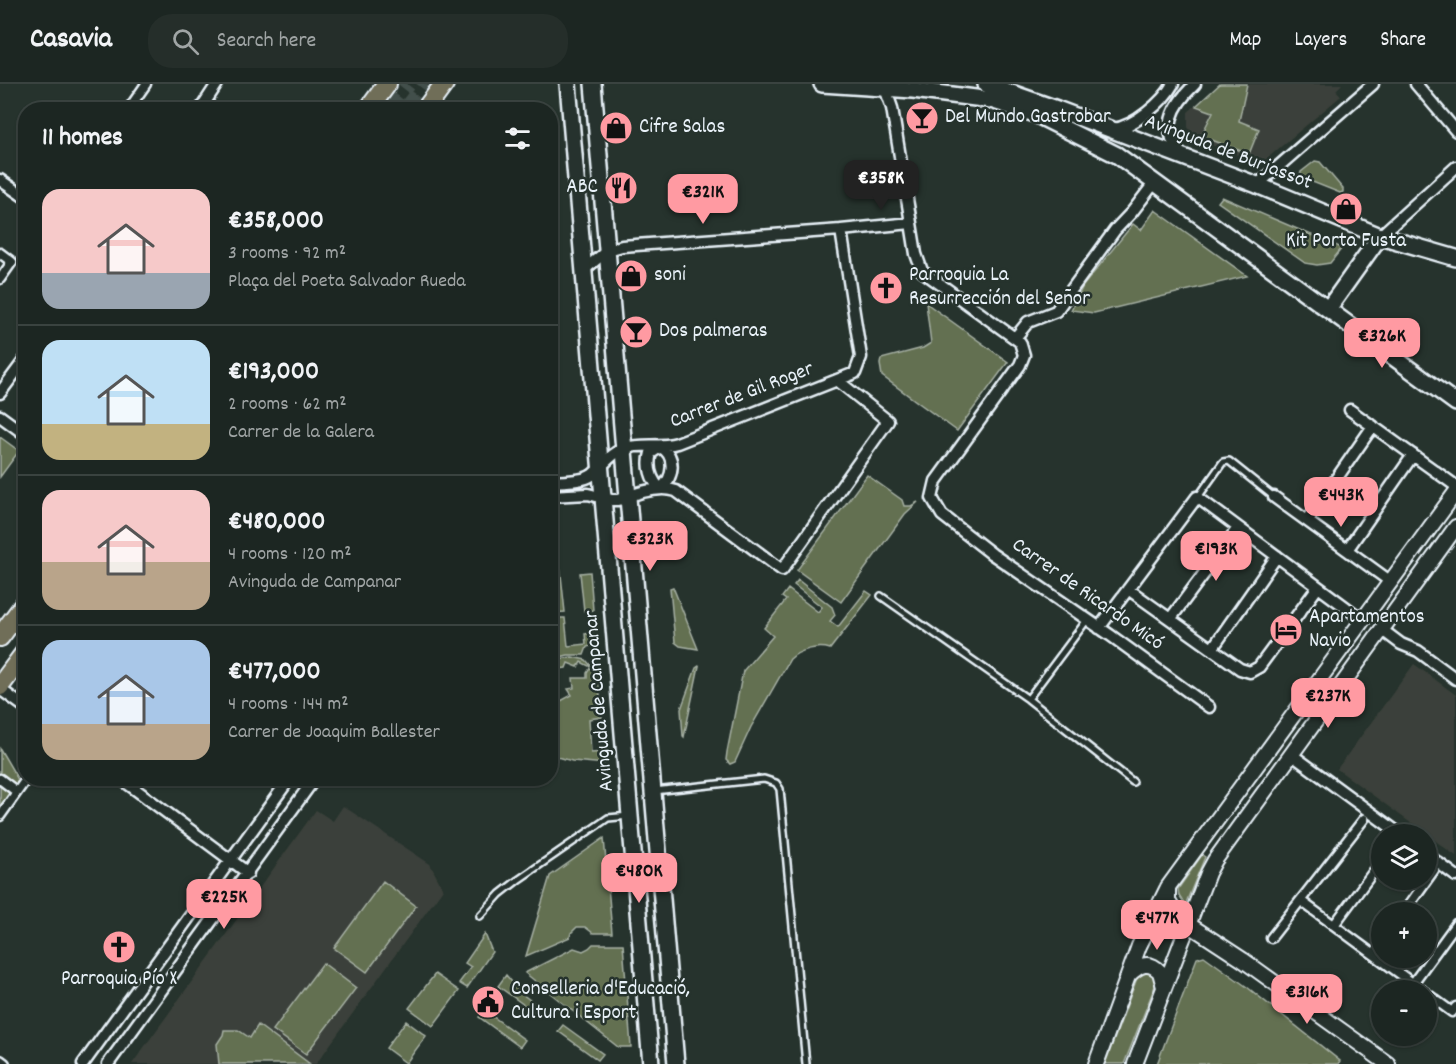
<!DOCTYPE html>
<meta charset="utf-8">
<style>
body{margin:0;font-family:Dekko,sans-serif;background:#252e2a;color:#f1f3f6;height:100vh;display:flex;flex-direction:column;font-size:22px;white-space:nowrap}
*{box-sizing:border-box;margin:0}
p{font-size:20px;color:#a0a5a5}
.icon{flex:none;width:33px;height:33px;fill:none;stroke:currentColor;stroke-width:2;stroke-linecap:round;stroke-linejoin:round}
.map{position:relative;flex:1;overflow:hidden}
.details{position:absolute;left:18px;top:18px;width:540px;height:684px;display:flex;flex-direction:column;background:#1c2622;border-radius:24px;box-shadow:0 2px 4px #0004,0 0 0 2px #3a4340}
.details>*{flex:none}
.controls{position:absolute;left:1371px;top:740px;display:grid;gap:12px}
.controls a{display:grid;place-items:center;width:66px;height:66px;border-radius:50%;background:#1c2622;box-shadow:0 2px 4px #0004,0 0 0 2px #3a4340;font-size:30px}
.price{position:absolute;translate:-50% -51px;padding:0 14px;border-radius:12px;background:#ff9aa2;color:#111;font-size:20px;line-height:39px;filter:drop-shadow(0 2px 3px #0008)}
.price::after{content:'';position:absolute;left:50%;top:36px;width:18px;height:14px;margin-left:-9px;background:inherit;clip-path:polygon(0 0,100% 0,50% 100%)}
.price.selected{background:#222;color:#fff}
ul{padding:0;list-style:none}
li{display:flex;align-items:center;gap:18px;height:150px;padding:0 24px}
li+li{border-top:2px solid #3a4340}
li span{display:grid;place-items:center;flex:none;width:168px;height:120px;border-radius:18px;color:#555}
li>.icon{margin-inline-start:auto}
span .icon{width:72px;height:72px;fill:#fffc;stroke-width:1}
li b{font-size:26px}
h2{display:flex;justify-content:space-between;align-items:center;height:72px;padding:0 24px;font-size:26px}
header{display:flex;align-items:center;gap:36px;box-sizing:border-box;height:84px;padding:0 30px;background:#1c2622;border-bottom:2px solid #3a4340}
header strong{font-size:28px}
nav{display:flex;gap:33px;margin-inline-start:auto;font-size:21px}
.search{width:420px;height:54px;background:#252e2a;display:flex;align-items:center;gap:15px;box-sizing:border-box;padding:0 21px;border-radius:24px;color:#a0a5a5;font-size:22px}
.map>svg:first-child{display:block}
.built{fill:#3b413a}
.green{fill:#647051;stroke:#a6b0a4;stroke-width:1.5}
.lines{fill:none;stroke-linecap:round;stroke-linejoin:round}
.primary-tunnel{stroke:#43504b;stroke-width:18;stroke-dasharray:18 9;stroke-linecap:butt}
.service-casing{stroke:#e8f1f8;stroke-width:10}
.pedestrian-casing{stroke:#e8f1f8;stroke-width:13}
.minor-casing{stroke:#e8f1f8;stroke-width:15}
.tertiary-casing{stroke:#e8f1f8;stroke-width:18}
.secondary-casing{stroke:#e8f1f8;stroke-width:20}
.primary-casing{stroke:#e8f1f8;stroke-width:22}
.service{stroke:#26332d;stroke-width:5}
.pedestrian{stroke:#26332d;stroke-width:8}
.minor{stroke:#26332d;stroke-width:10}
.tertiary{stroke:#26332d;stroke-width:14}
.secondary{stroke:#26332d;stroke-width:15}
.primary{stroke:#706e59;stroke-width:18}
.labels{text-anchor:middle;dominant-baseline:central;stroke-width:5;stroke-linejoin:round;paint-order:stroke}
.poi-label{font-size:21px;fill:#e8f1f8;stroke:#26332d;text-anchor:start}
.street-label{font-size:21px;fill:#e8f1f8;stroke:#26332d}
</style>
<header>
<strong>Casavia</strong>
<div class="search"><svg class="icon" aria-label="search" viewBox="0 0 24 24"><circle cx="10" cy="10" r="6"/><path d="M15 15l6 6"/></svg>Search here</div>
<nav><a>Map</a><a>Layers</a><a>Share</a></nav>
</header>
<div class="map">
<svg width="1456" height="980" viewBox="0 0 1456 980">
<rect width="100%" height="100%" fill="#26332d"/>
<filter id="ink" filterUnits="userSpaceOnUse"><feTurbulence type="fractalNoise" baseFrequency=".0167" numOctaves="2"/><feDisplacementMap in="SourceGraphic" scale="12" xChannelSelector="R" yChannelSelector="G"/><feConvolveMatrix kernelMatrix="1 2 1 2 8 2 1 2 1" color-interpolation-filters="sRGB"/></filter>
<g filter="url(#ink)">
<!-- built -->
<path class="built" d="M1220,0h122l-6,6 5,6 -77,65 -14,-1 -56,-22 -6,-11v-15z
M1414,580l42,31v161l-119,-87z
M343,722l87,58 13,25 -127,175h-184l184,-254 17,11z"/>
<!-- green -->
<path class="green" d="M1220,0h27l-8,37 20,8 -10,25 -48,-18 12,-24 -17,-6z
M1315,77l5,1 23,27v3l-3,1 -40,-16 1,-5z
M1222,113l120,51 -12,15 -13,2 -12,-2 -87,-61z
M1155,126l92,66 -153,37 -23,-3 12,-24 50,-62 8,6z
M926,219l82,59 -51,69 -75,-55 -2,-12 1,-5 42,-11 8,-5z
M0,353l19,14 -19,26z
M867,391l35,25 2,6h7l7,-4 -13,12 -64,88 -44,-32z
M550,480l10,2 5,46 -14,1z
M590,488l3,38 -9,1 -4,-38z
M798,496l34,27 3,8 -5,6 8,6 28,-36 6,4 -42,54c-12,-4 -31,1 -40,10l-39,68 -16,35 -5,2 -4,-4 1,-8 16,-81 30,-35 -9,-8 22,-28 -4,-3 6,-8 30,23 4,-5 -28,-22z
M673,503l25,62 -18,-3 -5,-4 -5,-54z
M551,534h14l3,28 18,-2 -1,-10 8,-1 1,12 -7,2 -3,8h-16l-17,4z
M572,573l14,3 5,6 6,-2 5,53 -13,2 2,34 14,-1 1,12 -34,-3 -21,-6v-64l8,11 13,-7 -4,-6 6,-1 -1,-10h14v-5l4,-6 -10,-5 -3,5 -10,-4 -2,5 -7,1v-10z
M699,582l-15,71 -1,-1 -2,-27 15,-41z
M0,665l20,34 -20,27z
M604,754l8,95h-19l-8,-6h-8l-6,6 -1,4 -44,19 24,-80z
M1202,771l3,2 -20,48 -6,-9 -1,-7z
M383,797l33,25 -49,66 -33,-24z
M485,850l7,18 -25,36 -8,-5 12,-16 -6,-4z
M593,860h30l8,103h-13l-93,-74 49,-25 9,3 6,-3z
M1204,872l43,31 93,74 -2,3h-181l40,-106z
M323,879l33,25 -50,66 -33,-24z
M1144,887l8,1 4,7 -1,7 -31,78h-19l32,-86z
M435,890l24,17 -26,35 -24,-18z
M506,891l16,19 17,13 -4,6 -37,-27z
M484,926l41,30 -5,7 -41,-30z
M406,937l20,15 -20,27 -20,-15z
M258,941l52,39h-91l-2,-20 6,-9 1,-5h14l12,8z
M563,941l40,29 -5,6 -40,-29z"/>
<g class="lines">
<!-- primary-tunnel -->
<path class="primary-tunnel" d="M387,26l20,-26
M406,26l20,-26"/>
<defs>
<path id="service" d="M1198,413l25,-35 6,-1 45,36
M881,512l147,103 59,-79
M1028,615l105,83
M654,707l110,-12 12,4 4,6 26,275
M480,832l20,-22 18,-14 90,-62 21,-2"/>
<path id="pedestrian" d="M128,26l18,-26
M0,169l12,9 -12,17
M0,695l17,13
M0,732l27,-38
M1301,817l121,89
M1404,828l30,-42
M1334,841l48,-65
M1271,854l93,-119
M1374,870l8,-10
M1413,899l43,-59
M1426,909l26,19 4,-5"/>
<path id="minor" d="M1416,0l40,47
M885,4l7,20 19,115
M200,26l17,-26
M1113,45c21,-2 50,-27 60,-45
M1184,73c-26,-26 -11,-52 11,-73
M0,96l26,18
M1257,101l116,-101
M1380,152l76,-69
M585,185l23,-19 14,-4 219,-16
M1015,254l13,-16 28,-11 59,-81 17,-18 23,-30
M0,309l26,-35
M1350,326l106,76
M0,332l26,19
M660,363c17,8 14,32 0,42 -9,-10 -13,-23 -9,-36z
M550,398c12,-1 33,0 42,-7 11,-9 20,-23 33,-27 17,-5 35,0 52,-5l178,-70 6,-16 -20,-127 70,-7 5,31 6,17 98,71 4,13 -4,10 -84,116 -4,17 10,17 50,39 118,81 99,72
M550,412l38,-2 24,6h7c17,-7 40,-15 57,-9l106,79 106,-149 -51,-41
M1274,413l117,85
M1307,437l66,-95
M1347,466l66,-95
M1128,505l112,80 10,3 9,-5 59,-80
M1171,534l67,-90
M1099,544l98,-131 166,123
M1381,545l20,15 17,7 38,28
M1212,565l65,-93
M0,605l26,19
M1291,670l109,80
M120,694l128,95
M1426,770l30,22
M0,977l4,3
M83,980l207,-286
M108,980l207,-286"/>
<path id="tertiary" d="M1168,803v14l7,12 13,11 55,36 145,104
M1129,891c10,-10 20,-15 31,-3l4,15
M1096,980l43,-118 29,-59 288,-395
M1135,980l73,-191 7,-13 241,-333"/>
<path id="secondary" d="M568,0l83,980
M593,0l83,980
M822,0l91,6 78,10 44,14 82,41 339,248
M986,0l71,25 200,76 123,51 76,22
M1328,225l52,-73"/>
<path id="primary" d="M368,26l19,-26
M425,26l19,-26
M0,553l26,-35
M0,602l26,-35"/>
</defs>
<!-- service casing -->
<use href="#service" class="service-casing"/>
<!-- pedestrian casing -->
<use href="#pedestrian" class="pedestrian-casing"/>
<!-- minor casing -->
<use href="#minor" class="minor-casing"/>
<!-- tertiary casing -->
<use href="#tertiary" class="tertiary-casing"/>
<!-- secondary casing -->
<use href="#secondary" class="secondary-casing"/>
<!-- primary casing -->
<use href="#primary" class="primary-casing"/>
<!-- service -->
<use href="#service" class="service"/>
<!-- pedestrian -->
<use href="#pedestrian" class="pedestrian"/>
<!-- minor -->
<use href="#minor" class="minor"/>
<!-- tertiary -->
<use href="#tertiary" class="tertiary"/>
<!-- secondary -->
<use href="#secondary" class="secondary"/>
<!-- primary -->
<use href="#primary" class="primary"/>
</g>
</g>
<!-- icons -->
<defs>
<symbol id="bar-disc" viewBox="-11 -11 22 22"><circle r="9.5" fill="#ff9aa2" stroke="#26332d"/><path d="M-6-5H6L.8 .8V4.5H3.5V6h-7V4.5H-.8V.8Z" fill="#111"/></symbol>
<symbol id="shop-disc" viewBox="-11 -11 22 22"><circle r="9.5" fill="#ff9aa2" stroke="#26332d"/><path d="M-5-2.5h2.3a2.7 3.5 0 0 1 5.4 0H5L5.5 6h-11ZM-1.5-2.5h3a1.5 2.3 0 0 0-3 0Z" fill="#111"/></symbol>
<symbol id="restaurant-disc" viewBox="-11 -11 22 22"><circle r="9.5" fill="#ff9aa2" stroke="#26332d"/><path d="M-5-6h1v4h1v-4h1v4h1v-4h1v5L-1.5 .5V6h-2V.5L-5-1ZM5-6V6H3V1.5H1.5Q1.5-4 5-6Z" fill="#111"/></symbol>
<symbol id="church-disc" viewBox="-11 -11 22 22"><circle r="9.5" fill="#ff9aa2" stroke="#26332d"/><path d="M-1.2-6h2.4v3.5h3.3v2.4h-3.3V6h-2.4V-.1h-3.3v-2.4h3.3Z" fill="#111"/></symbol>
<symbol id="hotel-disc" viewBox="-11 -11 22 22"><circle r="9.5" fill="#ff9aa2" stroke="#26332d"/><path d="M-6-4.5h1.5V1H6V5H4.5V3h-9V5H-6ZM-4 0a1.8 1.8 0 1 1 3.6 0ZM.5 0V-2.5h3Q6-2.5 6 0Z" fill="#111"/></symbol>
<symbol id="civic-disc" viewBox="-11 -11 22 22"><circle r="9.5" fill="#ff9aa2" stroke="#26332d"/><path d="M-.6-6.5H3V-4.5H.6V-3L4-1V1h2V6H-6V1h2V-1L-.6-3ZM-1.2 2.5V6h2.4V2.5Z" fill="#111"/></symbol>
</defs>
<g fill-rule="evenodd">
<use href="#bar-disc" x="903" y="15" width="38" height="38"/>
<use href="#shop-disc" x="597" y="25" width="38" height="38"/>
<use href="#restaurant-disc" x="602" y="85" width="38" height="38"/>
<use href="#shop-disc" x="1327" y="106" width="38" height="38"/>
<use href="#shop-disc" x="612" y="173" width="38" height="38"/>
<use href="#church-disc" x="867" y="185" width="38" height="38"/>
<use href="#bar-disc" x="617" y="229" width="38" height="38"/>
<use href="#hotel-disc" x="1267" y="527" width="38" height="38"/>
<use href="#church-disc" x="100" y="844" width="38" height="38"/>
<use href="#civic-disc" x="469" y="899" width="38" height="38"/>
</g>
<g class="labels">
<!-- poi labels -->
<g class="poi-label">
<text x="945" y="34">Del Mundo Gastrobar</text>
<text x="639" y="44">Cifre Salas</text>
<text x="598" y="104" text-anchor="end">ABC</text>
<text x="1346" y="158" text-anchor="middle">Kit Porta Fusta</text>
<text x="654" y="192">soni</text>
<text x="909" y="192">Parroquia La<tspan x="909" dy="24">Resurrección del Señor</tspan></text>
<text x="659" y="248">Dos palmeras</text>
<text x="1309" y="534">Apartamentos<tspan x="1309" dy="24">Navio</tspan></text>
<text x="119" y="896" text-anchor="middle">Parroquia Pío X</text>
<text x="511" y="906">Conselleria d'Educació,<tspan x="511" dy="24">Cultura i Esport</tspan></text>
</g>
<!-- street labels -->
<g class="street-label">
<text transform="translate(1228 69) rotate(21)">Avinguda de Burjassot</text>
<text transform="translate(742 312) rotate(-21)">Carrer de Gil Roger</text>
<text transform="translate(1087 511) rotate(35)">Carrer de Ricardo Micó</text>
<text transform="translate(600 617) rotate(-95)">Avinguda de Campanar</text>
</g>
</g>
</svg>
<div class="controls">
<a><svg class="icon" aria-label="layers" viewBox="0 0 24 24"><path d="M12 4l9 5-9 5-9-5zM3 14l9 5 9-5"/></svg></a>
<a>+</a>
<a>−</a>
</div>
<b class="price selected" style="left:881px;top:127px">€358K</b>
<b class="price" style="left:703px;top:141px">€321K</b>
<b class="price" style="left:1382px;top:285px">€326K</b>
<b class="price" style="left:1341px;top:444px">€443K</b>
<b class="price" style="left:650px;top:488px">€323K</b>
<b class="price" style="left:1216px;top:498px">€193K</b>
<b class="price" style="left:1328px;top:645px">€237K</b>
<b class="price" style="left:639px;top:820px">€480K</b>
<b class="price" style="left:224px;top:846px">€225K</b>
<b class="price" style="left:1157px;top:867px">€477K</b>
<b class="price" style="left:1307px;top:941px">€316K</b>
<section class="details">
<h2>11 homes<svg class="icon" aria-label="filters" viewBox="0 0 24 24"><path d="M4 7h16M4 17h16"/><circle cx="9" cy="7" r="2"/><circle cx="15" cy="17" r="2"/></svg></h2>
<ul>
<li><span style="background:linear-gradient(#f6c9c9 70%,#9aa5b1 0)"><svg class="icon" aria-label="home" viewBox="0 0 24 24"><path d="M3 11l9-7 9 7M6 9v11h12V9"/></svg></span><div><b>€358,000</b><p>3 rooms · 92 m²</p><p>Plaça del Poeta Salvador Rueda</p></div></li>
<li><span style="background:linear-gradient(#bfe0f5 70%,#c2b280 0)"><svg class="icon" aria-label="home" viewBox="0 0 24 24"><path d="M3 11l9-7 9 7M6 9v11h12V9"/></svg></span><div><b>€193,000</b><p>2 rooms · 62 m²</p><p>Carrer de la Galera</p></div></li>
<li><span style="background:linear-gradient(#f6c9c9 60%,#b9a48a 0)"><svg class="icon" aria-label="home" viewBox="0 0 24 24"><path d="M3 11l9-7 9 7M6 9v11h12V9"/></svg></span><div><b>€480,000</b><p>4 rooms · 120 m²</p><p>Avinguda de Campanar</p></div></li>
<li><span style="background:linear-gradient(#a9c7e8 70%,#b9a48a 0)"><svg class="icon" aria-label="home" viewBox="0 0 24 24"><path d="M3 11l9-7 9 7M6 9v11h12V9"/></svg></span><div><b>€477,000</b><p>4 rooms · 144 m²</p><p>Carrer de Joaquim Ballester</p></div></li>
</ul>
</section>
</div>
